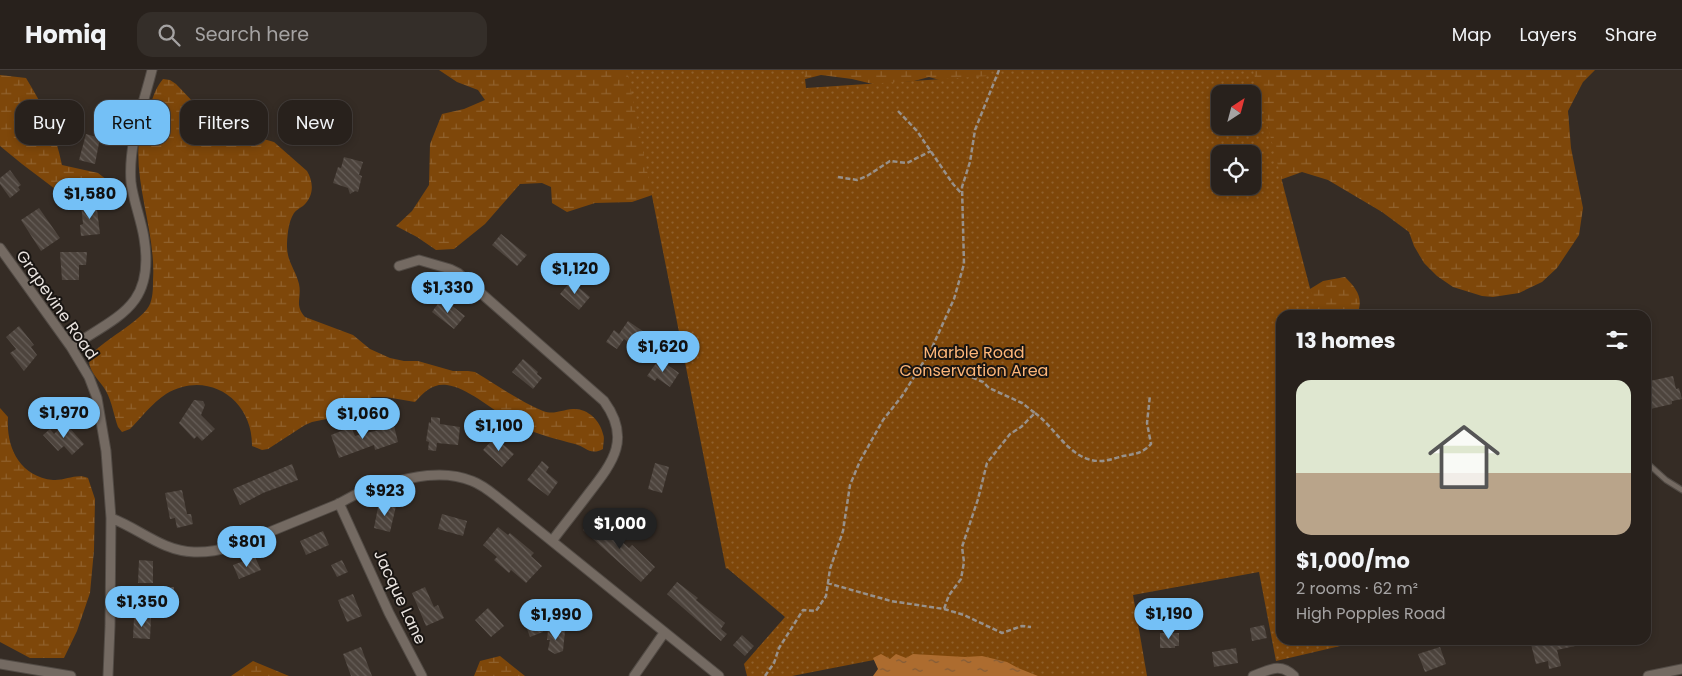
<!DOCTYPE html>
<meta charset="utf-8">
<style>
body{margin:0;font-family:Poppins,sans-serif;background:#342e29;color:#f1f3f6;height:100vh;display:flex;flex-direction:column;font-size:19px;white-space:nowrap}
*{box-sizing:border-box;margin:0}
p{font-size:16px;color:#a5a3a3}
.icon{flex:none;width:28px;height:28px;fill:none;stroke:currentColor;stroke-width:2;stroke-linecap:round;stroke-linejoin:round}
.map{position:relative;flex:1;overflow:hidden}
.details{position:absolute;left:1276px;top:240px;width:375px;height:335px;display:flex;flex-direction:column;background:#28211c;border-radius:15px;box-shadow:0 2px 8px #0003,0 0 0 1px #443e3b}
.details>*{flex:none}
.top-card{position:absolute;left:15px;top:30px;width:475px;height:45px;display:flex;gap:10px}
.needle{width:32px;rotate:36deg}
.fabs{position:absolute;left:1211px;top:15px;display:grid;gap:10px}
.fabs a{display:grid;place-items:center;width:50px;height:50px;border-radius:10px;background:#28211c;box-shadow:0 2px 8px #0003,0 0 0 1px #443e3b;font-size:25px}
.price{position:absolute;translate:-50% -42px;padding:0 11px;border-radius:18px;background:#74c0f6;color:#111;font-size:16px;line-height:32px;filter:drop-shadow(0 1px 2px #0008)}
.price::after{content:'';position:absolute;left:50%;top:30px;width:15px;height:11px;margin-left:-8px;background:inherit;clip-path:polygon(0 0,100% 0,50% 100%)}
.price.current{background:#222;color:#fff}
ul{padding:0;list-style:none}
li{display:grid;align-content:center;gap:10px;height:265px;padding:0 20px}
li span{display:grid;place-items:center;height:155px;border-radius:15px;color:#555}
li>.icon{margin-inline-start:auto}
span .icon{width:90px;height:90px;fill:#fffc;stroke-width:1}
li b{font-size:21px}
h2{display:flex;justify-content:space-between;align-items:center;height:60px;padding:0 20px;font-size:21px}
.tag{padding:0 18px;border-radius:15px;background:#28211c;box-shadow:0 2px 8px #0003,0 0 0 1px #443e3b;font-size:18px;line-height:45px}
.tag.current{background:#74c0f6;color:#111}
header{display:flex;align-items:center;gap:30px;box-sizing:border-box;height:70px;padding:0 25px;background:#28211c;border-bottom:1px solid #443e3b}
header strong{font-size:24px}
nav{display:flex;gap:28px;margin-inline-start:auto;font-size:18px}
.search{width:350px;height:45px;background:#342e29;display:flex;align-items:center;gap:12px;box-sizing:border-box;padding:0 18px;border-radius:15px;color:#a5a3a3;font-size:19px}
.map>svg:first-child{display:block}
.wetland{fill:url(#wetland-marsh);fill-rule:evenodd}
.park{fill:url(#park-dots);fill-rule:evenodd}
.water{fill:url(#water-ripples)}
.building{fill:url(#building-back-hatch)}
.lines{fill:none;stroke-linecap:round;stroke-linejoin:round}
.service-casing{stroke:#524b45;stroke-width:7}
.minor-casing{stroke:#524b45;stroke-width:11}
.path{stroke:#98918b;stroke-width:2.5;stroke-dasharray:5 2.5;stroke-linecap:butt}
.service{stroke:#746a62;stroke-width:4.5}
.minor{stroke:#746a62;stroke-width:9}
.labels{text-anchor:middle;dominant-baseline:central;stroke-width:4;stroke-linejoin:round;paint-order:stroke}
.street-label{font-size:16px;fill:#eae4e0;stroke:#191512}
.park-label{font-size:16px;fill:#fdb679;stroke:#191512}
</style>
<header>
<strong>Homiq</strong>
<div class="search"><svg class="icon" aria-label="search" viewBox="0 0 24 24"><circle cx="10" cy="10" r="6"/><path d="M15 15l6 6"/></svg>Search here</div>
<nav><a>Map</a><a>Layers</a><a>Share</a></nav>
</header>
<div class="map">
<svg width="1682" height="606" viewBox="0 0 1682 606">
<defs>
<pattern id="wetland-marsh" width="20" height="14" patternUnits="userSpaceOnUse" patternTransform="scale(1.25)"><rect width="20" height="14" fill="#7e470a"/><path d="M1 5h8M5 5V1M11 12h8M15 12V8" fill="none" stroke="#90612d"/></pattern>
<pattern id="park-dots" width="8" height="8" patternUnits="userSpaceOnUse" patternTransform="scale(1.25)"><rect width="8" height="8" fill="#7e470a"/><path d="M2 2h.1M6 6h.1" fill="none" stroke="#90612d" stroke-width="1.8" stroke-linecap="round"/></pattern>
<pattern id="water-ripples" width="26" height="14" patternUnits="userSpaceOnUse" patternTransform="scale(1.25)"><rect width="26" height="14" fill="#ad6c2f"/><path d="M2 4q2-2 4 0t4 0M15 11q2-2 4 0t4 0" fill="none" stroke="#845c37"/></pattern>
<pattern id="building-back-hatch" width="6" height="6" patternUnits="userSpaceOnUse" patternTransform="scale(1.25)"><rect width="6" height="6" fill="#4d443d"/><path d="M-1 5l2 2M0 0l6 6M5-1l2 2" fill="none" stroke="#675f59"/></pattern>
</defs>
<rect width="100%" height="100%" fill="#352c25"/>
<!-- wetland -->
<path class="wetland" d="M439,0h1156l-12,12 -15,29 3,37 12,60 -4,27 -22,33 -15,14 -23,11 -26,4 -11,-1 -29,-9 -16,-11 -13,-13 -10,-17 -5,-14 -27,-20 -54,-32 -26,-8 -53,19 43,109 31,-19 22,-4c12,12 19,21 12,38h-76l-338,-234 -14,-4 -15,4 -37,4 -25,-6 -31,-4 -51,13 -109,104 -29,10 -37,1 -28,9 -15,-9 -1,-16 -9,-4 -22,1 -35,40 -31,25 -18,1 -19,-13 -21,-11 16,-15 17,-26 1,-41 12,-30 22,-5 21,-9 -7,-10 -21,-8zM1220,24h32v32h-32zM1220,84h32v32h-32z
M0,5l26,3c18,29 29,53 36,87l36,8 17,13 -3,4 -6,4 -14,4h-15l-14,-3 -41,-31 -22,-18z
M163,9l7,1 6,4 20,21 24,17 26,12 28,8 33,29c7,12 7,25 -4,35 -3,2 -7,4 -9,7 -6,9 -7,25 -7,34 0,14 9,24 12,37 3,14 -5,21 6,33l48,18 17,14 20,9 14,3h14l35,10h15l7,1c22,13 44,29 68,39 11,4 18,-1 30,-2 14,-1 27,11 30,25 2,4 0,10 0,15 -13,7 -17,-2 -28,-5 -19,-5 -37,-9 -54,-18 -22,-10 -51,-38 -74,-41 -14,-2 -23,7 -32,17l-29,-5h-14l-31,19 -29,6 -7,3 -37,24 -6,1 -10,-4c1,-47 -45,-77 -86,-52 -14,9 -25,24 -36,35l-8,3 -4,-5c-4,-11 -6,-25 -12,-36 -5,-9 -17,-19 -17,-30 -1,-13 50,-37 60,-55 4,-7 4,-18 4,-26 3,-47 -19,-95 -14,-141 2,-13 7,-25 12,-36 3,-9 6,-17 12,-24z
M0,338l8,9c-2,30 11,59 45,63 12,1 24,-7 35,-2l7,21 -1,51 -4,43 -13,38 -13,27h-34l-30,-16z
M500,586l25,20h-51l6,-15z
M253,591l36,15h-58z"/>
<!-- park -->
<path class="park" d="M627,0h177l2,18 182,-12 2,-6h263l64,245h-36v325h85l-90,21 -17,-89 -126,23 14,81h-261l-2,-18 -92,18h-45l-3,-12 41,-47 -58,-49 -1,1zM1220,24h32v32h-32zM1220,84h32v32h-32z"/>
<!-- water -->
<path class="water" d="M881,584l9,5 6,-5 10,4 7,-4 52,3 17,-1 25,6 11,6 20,8h-165l5,-7 -5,-11z"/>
<!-- building -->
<path class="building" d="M86,64l14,4 -5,26 -16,-4z
M344,87l19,5 -4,13 3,1 -4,16 -3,-1 -5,3 -2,-6 -15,-5 5,-16 3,1z
M10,100l11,15 -3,2 2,3 -10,8 -10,-14v-6z
M96,131l4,33 -19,2 -1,-11 3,-1 -2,-20z
M39,138l21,30 -19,13 -20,-31z
M501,164l26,21 -10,11 -25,-21z
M60,182h27l-1,13h-7v15h-17z
M571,211l19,16 -11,13 -19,-16z
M442,228l23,18 -11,13 -22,-17z
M628,251l19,13 -10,15 -13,-10 -7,10 -11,-7 8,-12 5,4z
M19,256l15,19 -3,2 6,8 -13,16 -14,-18 6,-4 -10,-12z
M523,289l15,13 -1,2 5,4 -9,11 -21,-17z
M659,289l20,14 -9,14 -13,-9 -2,3 -8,-5z
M1673,306l3,13 3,-1 3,11 -10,2v3l-26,6v-20l4,-9z
M194,330l9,1 2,4 -4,10 14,14 -13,12 -5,-5 -3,3 -15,-16z
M431,347l9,1v6l20,3 -2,18 -21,-2 -1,8 -8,-1 1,-8 -3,-1 3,-19 2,1z
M65,353l19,21 -12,11 -8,-9 -6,5 -15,-16 7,-6 4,5z
M394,356l4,16 -23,8 -1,-5 -35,13 -8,-23 20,-8 4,9z
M495,367l19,17 -12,13 -19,-17z
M542,391l7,6 -3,5 12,10 -10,14 -21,-16z
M655,393l14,4 -7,26 -14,-4z
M292,394l6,16 -35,13 -23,12 -7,-16z
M182,420l5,24h4l2,10 -16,4 -2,-10 -5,1 -5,-26z
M379,432l17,4 -6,26 -16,-4z
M442,444l25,7 -4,15 -25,-7z
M595,447l34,31 3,-3 23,22 -14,15 -58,-52z
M498,457l10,8 2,-2 24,20 -3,3 11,10 -16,17 -15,-13 -2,3 -15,-13 3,-3 -14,-12z
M323,461l6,14 -23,10 -6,-14z
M255,487l6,13 -22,9 -6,-14z
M139,490l14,1v22h-15z
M342,490l6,12 -11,5 -6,-12z
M677,512l21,16 -2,2 29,23 -4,6 6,5 -6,7 -54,-47z
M161,517h13v11h-13z
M425,517l9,20 4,-2 6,13 -18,8 -14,-33z
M353,524l9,22 -15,6 -9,-22z
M488,538l16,18 -13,11 -16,-17z
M537,546l6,16 -13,5 -6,-16z
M134,548h17l-1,21 -17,-1z
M1264,555l3,13 -15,3 -2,-13z
M548,560l17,1 -2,20 -8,3 -7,-4 2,-10h-3z
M1160,563h19v13h-4v2h-15z
M742,565l12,11 -9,10 -12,-11z
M1530,570h53l1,4 -27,6 4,16 -12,3 -1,-8 -12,3z
M361,577l11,29h-21l-8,-22z
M1440,577l6,17 -21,8 -7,-18z
M1236,578l2,15 -24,4 -2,-15z"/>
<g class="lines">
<defs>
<path id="service" d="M1646,392l20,18 16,10"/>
<path id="minor" d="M0,178l71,99 18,30 8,21 9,53 5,67 -1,108 -2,50
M399,196l20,-6 31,9 8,4 146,128c27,37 10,60 -15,92 -12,16 -25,32 -37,48
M71,277c49,-32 84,-42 73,-109 -3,-19 -11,-38 -13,-56 -3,-38 12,-76 21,-112
M339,433l50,110 33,63
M111,448c29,11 51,33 83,34 26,1 50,-9 73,-19 24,-10 47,-19 71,-29 9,-5 18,-10 27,-14 5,-3 12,-4 18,-5 28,-8 61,-16 89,-4 11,4 20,12 29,19l218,176
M0,594l71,12
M634,606l30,-43
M1253,606c16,-6 27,-14 41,0
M1648,606l34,-7"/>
</defs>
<!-- service casing -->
<use href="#service" class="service-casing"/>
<!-- minor casing -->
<use href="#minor" class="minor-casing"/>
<!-- path -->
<path class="path" d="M898,41l19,20 36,53 9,10
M838,107l19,3 10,-4 23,-15 17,2 24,-12
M921,296l43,8 19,8 6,6 33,15 13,10 -14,14 -11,7 -23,29 -9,36 -16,48 2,15 -3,17 -12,16 -5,14
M1035,343c21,15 35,48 65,48 7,0 16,-3 23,-5 11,-2 19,-2 28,-12l-4,-21 3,-28
M827,513l64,18 53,8 20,6 38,18 20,-7 9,1
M765,606l9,-13 5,-15 24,-38 13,1 10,-15 4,-27 13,-38 7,-46 10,-24 23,-41 19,-24 29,-46 23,-51 10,-35 -2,-77 8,-25 5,-32 24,-60"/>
<!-- service -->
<use href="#service" class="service"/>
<!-- minor -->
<use href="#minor" class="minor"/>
</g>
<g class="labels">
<!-- street labels -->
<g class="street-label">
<text transform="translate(57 235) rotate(55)">Grapevine Road</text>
<text transform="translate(400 527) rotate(65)">Jacque Lane</text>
</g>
<!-- park labels -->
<g class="park-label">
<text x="974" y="282">Marble Road<tspan x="974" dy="18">Conservation Area</tspan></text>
</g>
</g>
</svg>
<div class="fabs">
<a><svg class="needle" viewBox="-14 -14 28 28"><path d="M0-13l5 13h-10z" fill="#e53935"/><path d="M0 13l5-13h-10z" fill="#a5a3a3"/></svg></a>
<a><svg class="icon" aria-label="locate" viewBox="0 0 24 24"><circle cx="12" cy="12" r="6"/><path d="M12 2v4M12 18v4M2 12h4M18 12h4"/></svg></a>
</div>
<b class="price" style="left:90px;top:150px">$1,580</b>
<b class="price" style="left:575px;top:225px">$1,120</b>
<b class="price" style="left:448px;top:244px">$1,330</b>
<b class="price" style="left:663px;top:303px">$1,620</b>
<b class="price" style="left:64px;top:369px">$1,970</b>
<b class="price" style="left:363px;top:370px">$1,060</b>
<b class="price" style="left:499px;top:382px">$1,100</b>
<b class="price" style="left:385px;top:447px">$923</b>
<b class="price current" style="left:620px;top:480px">$1,000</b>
<b class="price" style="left:247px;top:498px">$801</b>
<b class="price" style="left:142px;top:558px">$1,350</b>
<b class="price" style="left:1169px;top:570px">$1,190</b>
<b class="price" style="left:556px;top:571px">$1,990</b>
<div class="top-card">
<a class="tag">Buy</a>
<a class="tag current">Rent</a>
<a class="tag">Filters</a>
<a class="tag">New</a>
</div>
<section class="details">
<h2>13 homes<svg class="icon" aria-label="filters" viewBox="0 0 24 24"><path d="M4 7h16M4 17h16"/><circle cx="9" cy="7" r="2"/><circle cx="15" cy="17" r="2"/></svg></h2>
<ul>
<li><span style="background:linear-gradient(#dfe7d0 60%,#b9a48a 0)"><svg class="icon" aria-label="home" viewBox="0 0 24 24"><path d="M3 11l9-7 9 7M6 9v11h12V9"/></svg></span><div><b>$1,000/mo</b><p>2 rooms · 62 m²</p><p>High Popples Road</p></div></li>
</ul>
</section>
</div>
